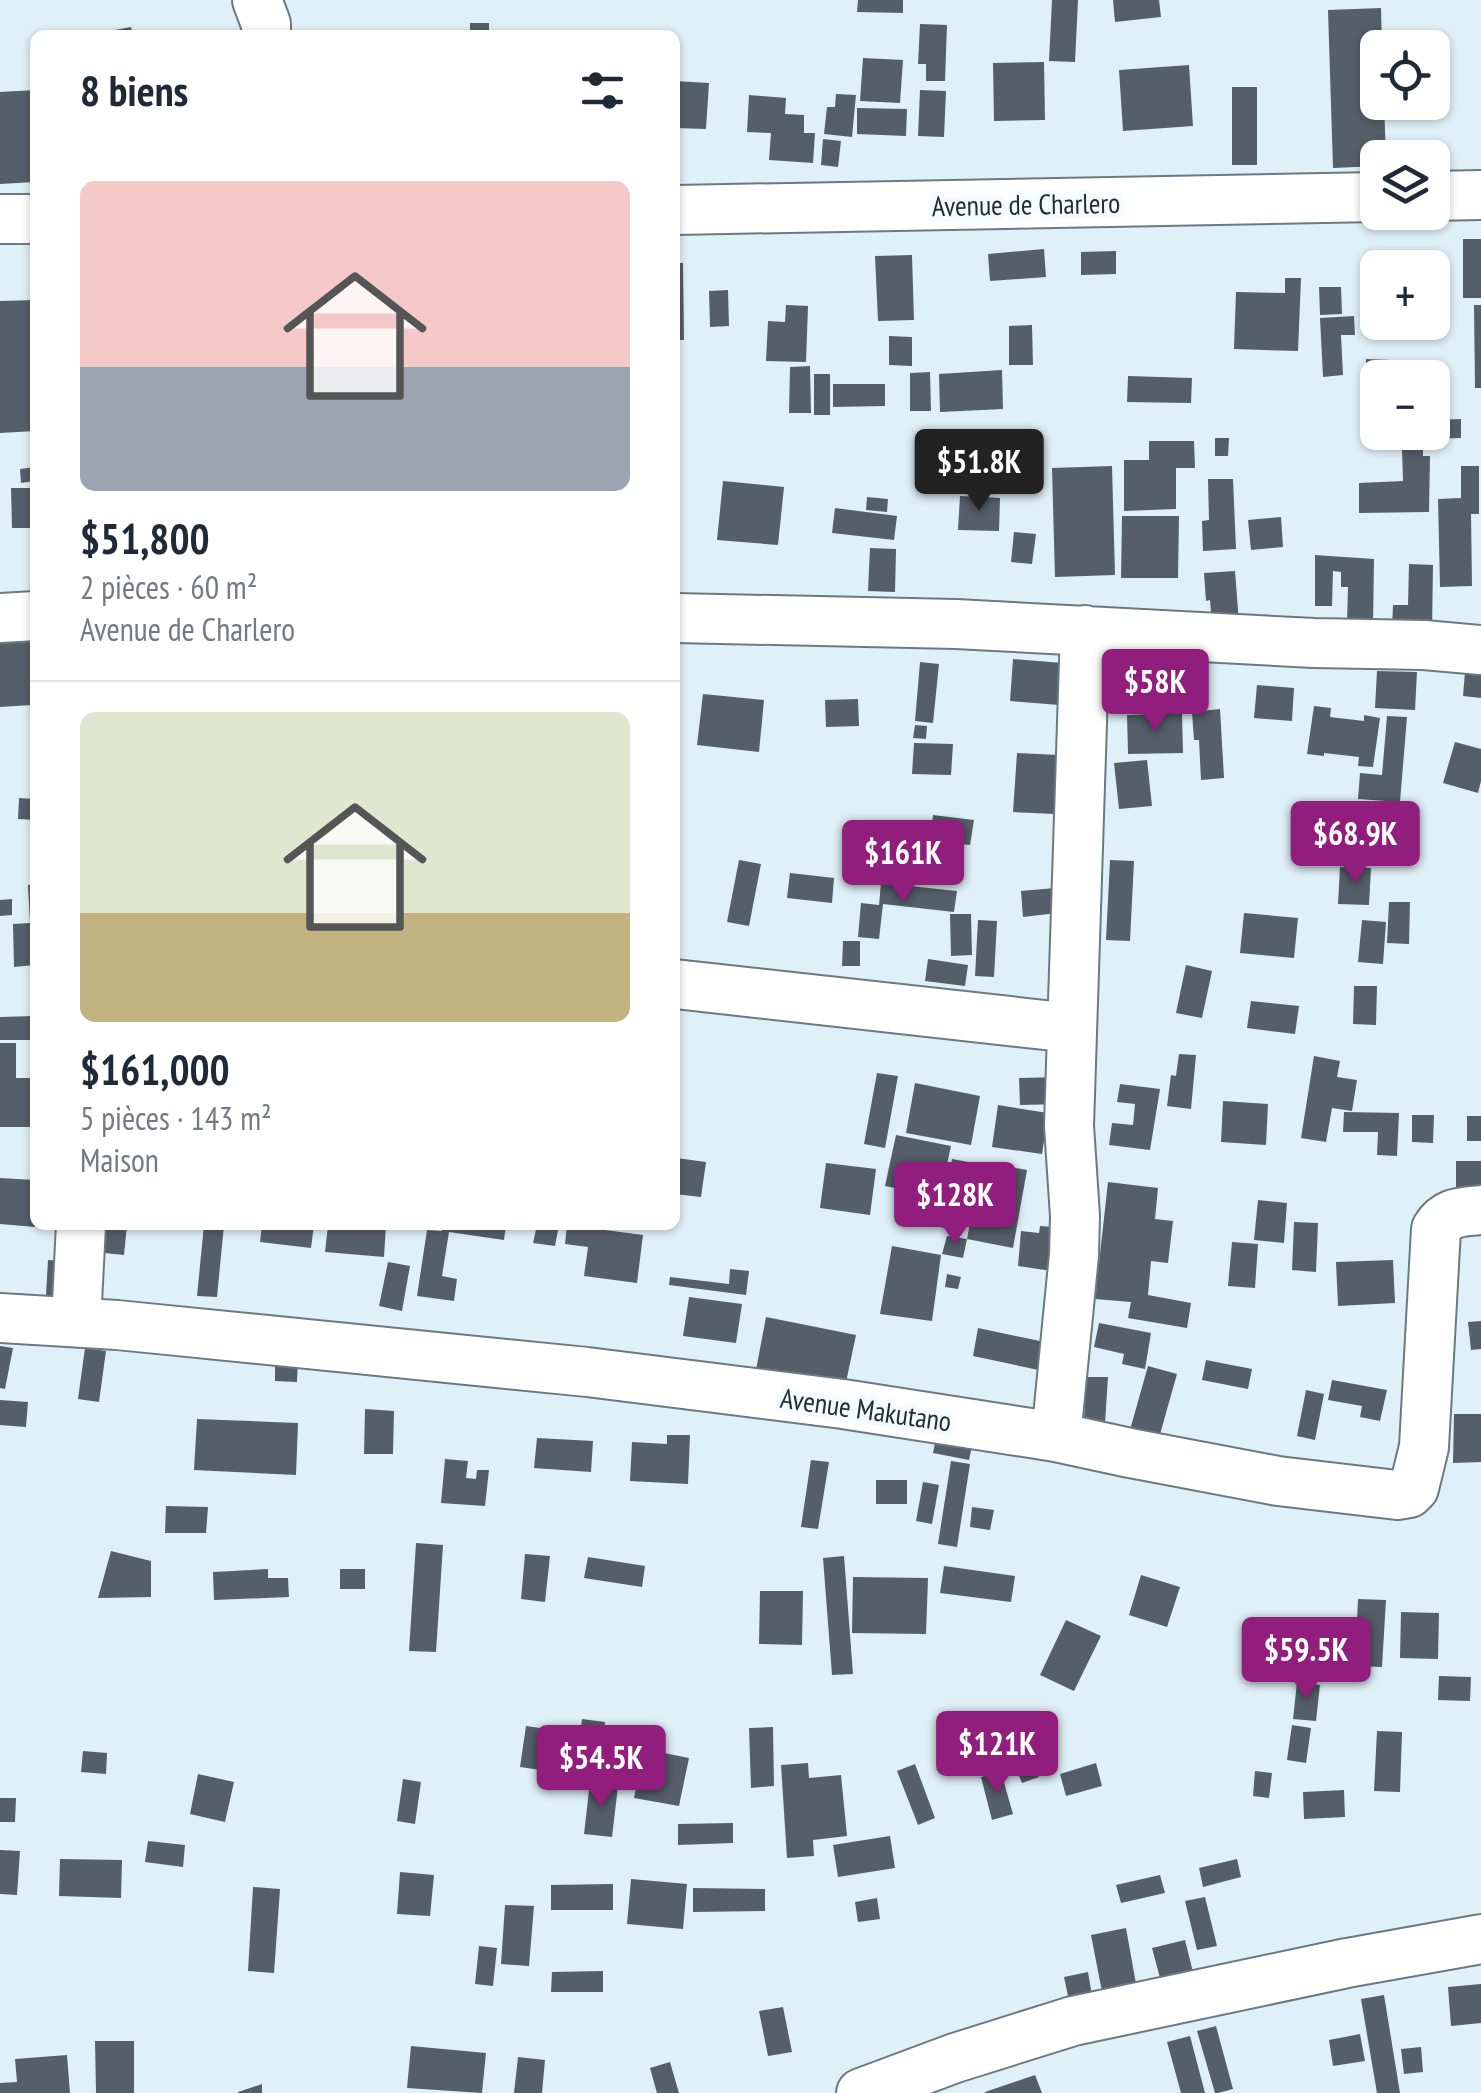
<!DOCTYPE html>
<html lang="fr">
<meta charset="utf-8">
<style>
body{margin:0;font-family:"PT Sans Narrow",sans-serif;background:#f2f2f3;color:#1f2937;height:100vh;display:flex;flex-direction:column;font-size:38px;white-space:nowrap}
*{box-sizing:border-box;margin:0}
p{font-size:32px;color:#747a83}
.icon{flex:none;width:55px;height:55px;fill:none;stroke:currentColor;stroke-width:2;stroke-linecap:round;stroke-linejoin:round}
.map{position:relative;flex:1;overflow:hidden}
.details{position:absolute;left:30px;top:30px;width:650px;height:1200px;display:flex;flex-direction:column;background:#fff;border-radius:15px;box-shadow:0 2px 8px #0004}
.details>*{flex:none}
.buttons{position:absolute;left:1360px;top:30px;display:grid;gap:20px}
.buttons a{display:grid;place-items:center;width:90px;height:90px;border-radius:15px;background:#fff;box-shadow:0 2px 8px #0004;font-size:50px}
.price{position:absolute;translate:-50% -85px;padding:0 22px;border-radius:10px;background:#911d7c;color:#fff;font-size:32px;line-height:65px;filter:drop-shadow(0 2px 5px #0008)}
.price::after{content:'';position:absolute;left:50%;top:60px;width:30px;height:22px;margin-left:-15px;background:inherit;clip-path:polygon(0 0,100% 0,50% 100%)}
.price.current{background:#222;color:#fff}
ul{padding:0;list-style:none}
li{display:grid;align-content:center;gap:20px;height:530px;padding:0 50px}
li+li{border-top:2px solid #e0e1e3}
li span{display:grid;place-items:center;height:310px;border-radius:15px;color:#555}
li>.icon{margin-inline-start:auto}
span .icon{width:180px;height:180px;fill:#fffc;stroke-width:1}
li b{font-size:42px}
h2{display:flex;justify-content:space-between;align-items:center;height:120px;padding:0 50px;font-size:42px}
.map>svg:first-child{display:block}
.building{fill:#555f69}
.lines{fill:none;stroke-linecap:round;stroke-linejoin:round}
.minor-casing{stroke:#6b7a80;stroke-width:52}
.minor{stroke:#fff;stroke-width:48}
.labels{text-anchor:middle;dominant-baseline:central;stroke-width:10;stroke-linejoin:round;paint-order:stroke}
.street-label{font-size:28px;fill:#262c2f;stroke:#f5fcff}
</style>
<div class="map">
<svg width="1481" height="2093" viewBox="0 0 1481 2093">
<rect width="100%" height="100%" fill="#e0f0f8"/>
<!-- building -->
<path class="building" d="M858,0h45v13l-46,-1z
M1052,0h26l-3,62 -26,-1z
M1113,0h46l2,17 -46,5z
M1381,8l1,40h-4v54h6l2,56h-8v8l-45,2 -5,-158z
M470,23h19v12h-19z
M920,24l27,1 -2,56h-19v-17h-8z
M131,27l2,8h-35v-2z
M288,30l67,1v4h-67z
M863,58l40,2 -3,43 -40,-2z
M1044,62l1,58 -51,1 -1,-58z
M1189,65l4,61 -70,5 -4,-61z
M675,81l34,2 -3,46 -31,-1z
M1232,87h25v78h-25z
M35,90v92l-35,2v-92z
M920,90l26,1 -2,46 -26,-1z
M836,94l20,1 -4,42 -28,-3 3,-27h8z
M749,95l37,3 -1,16 19,1v18h11l-2,30 -44,-3 2,-27 -24,-1z
M857,108l50,1 -1,27 -49,-2z
M823,139l18,2 -3,26 -17,-2z
M1463,239h18v59h-18z
M1044,249l2,28 -56,4 -2,-27z
M1116,251v23l-35,1v-23z
M912,255l2,65 -36,1 -3,-65z
M675,263h8l1,77h-9z
M1285,278h16l-3,73 -64,-2 2,-57 49,1z
M1319,287h22l1,27 -22,1z
M728,290l1,36 -19,1 -1,-36z
M35,300v131l-35,2v-132z
M786,305l22,1 -2,56 -40,-1 2,-40 17,1z
M1474,305h7v83h-6z
M1354,316l1,19h-14l2,40 -20,2 -3,-59z
M1384,322h42l-1,8h-41z
M1032,325l1,40h-24v-39z
M889,336l23,1v29l-23,-1z
M1366,359l74,3 -2,44h-6v-28h-54v25h-14z
M810,366l1,47h-22l1,-46z
M1002,370l1,39 -63,3 -1,-38z
M930,372l1,39h-21v-38z
M814,374h16v41h-16z
M1128,376l64,2 -1,25 -64,-1z
M833,384h52v22l-52,1z
M1461,419v19l-28,1 -1,-19z
M1215,438h14l-1,18h-13z
M1149,441h45l1,27h-19v41l-52,2v-51h25z
M1423,447v9h7l-1,56 -70,1v-30l44,-2 -1,-33z
M1112,466l3,109 -60,2 -3,-109z
M1461,466h18v48h-8l1,72 -32,1 -2,-88 23,-1z
M35,467v14l-14,2 -1,-14z
M1208,479h25l3,70 -33,2 -1,-30 7,-1z
M723,481l61,6 -6,58 -61,-5z
M11,488h24v40h-23z
M960,496l40,2 -1,33 -41,-1z
M867,497l21,2 -1,13 -21,-2z
M835,508l62,8 -3,24 -62,-7z
M1122,516h57l-1,62h-57z
M1281,517l2,30 -32,3 -3,-30z
M1014,532l22,2 -4,30 -21,-2z
M870,548l26,1 -1,43 -27,-1z
M1315,555l59,4 -1,66 -26,-1 1,-37h-7v-15l-8,-1 -1,35h-17z
M1409,564l24,1 -1,67 -40,-2 1,-25h15z
M1235,571l4,52 -27,1 -2,-24 -4,1 -2,-28z
M30,641l2,64 -32,2v-64z
M1013,659l50,4 -4,42 -49,-4z
M920,662l19,2 -6,59 -18,-2z
M1377,671l40,1 -2,38 -40,-2z
M1465,672l16,1v25l-18,-2z
M1257,685l37,3 -2,33 -38,-3z
M703,694l61,6 -5,52 -62,-7z
M858,699l1,27 -33,1 -1,-27z
M1314,706l17,2 -1,9 34,4v-6l16,3 -7,49 -15,-1 1,-9 -35,-4v3l-17,-2z
M1220,709l4,69 -23,2 -2,-40h-5l-2,-28z
M1182,713l1,40 -55,1 -1,-39z
M1387,716l20,1 -7,85 -42,-3 2,-26 22,2z
M915,725l12,1 -1,13 -13,-1z
M1455,742l26,7v32l-3,12 -35,-10z
M914,743l39,1 -2,31 -39,-1z
M1017,753l41,2 -3,59 -42,-2z
M1147,760l5,46 -33,3 -5,-46z
M19,798l16,1v21l-17,-1z
M933,815l41,5 -4,25 -40,-4z
M856,841l39,5 -2,20 -39,-4z
M739,860l22,4 -12,62 -22,-4z
M1110,860l24,1 -4,80 -24,-1z
M1340,867l31,1 -2,37 -31,-1z
M790,873l44,5 -2,25 -45,-5z
M881,883l76,8 -3,21 -71,-8 -4,35 -21,-2 3,-34 18,2z
M28,885h7v80l-21,2 -1,-43 17,-1z
M1055,888l2,25 -34,4 -2,-26z
M12,899v16l-12,1v-16z
M1389,902h21l-1,42 -22,-1z
M1244,913l54,5 -4,40 -54,-5z
M950,914h21l1,41 -21,1z
M978,920l19,1 -3,56 -19,-1z
M1362,920l24,2 -3,42 -25,-2z
M843,941h17v25h-18z
M928,959l40,6 -3,21 -40,-5z
M1186,965l26,6 -10,47 -26,-5z
M1354,986h23l-1,39 -23,-1z
M1251,1001l48,5 -4,28 -48,-6z
M35,1016v24h-35v-23z
M0,1043h16v35h19v49h-35z
M1179,1054l17,1 -5,54 -24,-3 4,-31 5,1z
M1314,1056l26,5 -3,16 20,3 -5,31 -20,-3 -6,34 -25,-4z
M877,1073l21,3 -13,72 -21,-4z
M1061,1077l1,27 -42,1 -1,-27z
M915,1083l65,13 -9,49 -65,-12z
M1120,1084l40,5 -10,61 -41,-5 3,-22 21,2 2,-21 -18,-2z
M1223,1101l45,3 -2,41 -45,-3z
M998,1105l50,8 -6,41 -50,-7z
M1344,1112l55,1 -2,43 -20,-1 1,-23h-35z
M1412,1115h22l-1,28 -21,-1z
M1467,1116h14v25h-14z
M896,1135l55,11 -11,51 -55,-11z
M676,1158l30,4 -5,35 -26,-3z
M952,1159l22,4 -13,68 -21,-4z
M1456,1161h25v31l-25,1z
M981,1162l46,8 -14,78 -46,-9z
M826,1163l50,6 -6,46 -50,-7z
M0,1178l35,2v47l-35,-3z
M1108,1182l50,6 -3,31 18,2 -5,42 -17,-2 -3,34 43,8 -4,25 -59,-10 3,-16 -36,-3z
M1258,1200l29,3 -3,40 -30,-3z
M1294,1222l24,1 -2,49 -24,-2z
M98,1225h29l-3,30 -29,-3z
M204,1225h20l-7,72 -20,-1z
M262,1225h52l-3,23 -51,-6z
M328,1225h58l-2,32 -59,-5z
M443,1225h63l-2,15 -55,-8 -7,44 15,3 -3,22 -37,-5 10,-66 15,1z
M537,1225h22l-4,21 -22,-3z
M567,1225l76,10 -6,48 -53,-7 4,-29 -23,-3z
M1040,1226l29,2 -4,45 -47,-7 3,-35 18,2z
M947,1236l20,3 -4,19 -21,-4z
M1232,1242l26,2 -3,44 -27,-2z
M892,1246l49,9 -9,66 -52,-7z
M48,1260l26,2 -3,34 -25,-1z
M1393,1260l2,43 -57,3 -2,-44z
M388,1262l22,4 -8,45 -23,-5z
M730,1269l19,2 -3,24 -77,-10 1,-8 59,7z
M947,1274l14,3 -3,12 -13,-2z
M689,1297l53,7 -6,39 -53,-7z
M766,1317l90,18 -11,52 -89,-17z
M1481,1321v28l-10,1 -3,-28z
M1099,1323l52,10 -6,36 -23,-5 2,-10 -30,-7z
M978,1328l76,16 -6,28 -75,-16z
M0,1346l13,2 -8,41 -5,-1z
M85,1348l21,3 -7,51 -21,-3z
M275,1360h23l-1,22 -22,-1z
M1206,1360l46,9 -4,20 -46,-9z
M1148,1366l29,8 -20,71 -29,-8z
M1086,1377h22l-3,46 -21,-1z
M1332,1380l55,10 -7,31 -20,-4 2,-11 -34,-6z
M1306,1390l18,4 -9,46 -18,-4z
M0,1400l28,2 -2,25 -26,-2z
M365,1409l29,2 -1,43h-29z
M1454,1414h27v48l-28,1z
M197,1419l101,4 -2,52 -102,-5z
M667,1435h23l-2,49 -58,-3 2,-39 35,2z
M537,1438l56,3 -2,31 -57,-4z
M936,1438l36,8 -3,14 -36,-7z
M445,1459l23,2 -2,17 10,1 1,-9h12l-4,36 -44,-3z
M811,1460l18,2 -11,67 -17,-2z
M951,1461l19,3 -13,83 -19,-3z
M876,1480h31v24h-31z
M923,1482l16,3 -7,39 -16,-3z
M166,1506l42,1 -2,26h-41z
M972,1507l22,3 -4,20 -20,-3z
M416,1543l27,2 -7,107 -27,-1z
M111,1551l40,10v36l-53,1z
M525,1554l25,2 -5,46 -24,-3z
M844,1556l9,118 -21,1 -9,-117z
M588,1557l57,9 -3,21 -58,-9z
M944,1566l71,10 -4,26 -71,-9z
M268,1569v9h20l1,19 -75,3 -1,-28z
M340,1569h25v20h-25z
M1141,1575l39,12 -13,40 -38,-12z
M853,1577l75,1 -2,56 -74,-1z
M760,1591h43l-1,54 -43,-1z
M1358,1599l28,1 -4,67 -27,-1z
M1401,1612l38,1 -1,46 -38,-1z
M1066,1620l35,16 -27,55 -34,-16z
M1439,1676l32,1 -1,24 -32,-1z
M1297,1682l23,3 -4,36 -23,-2z
M582,1719l23,3 -2,18 -23,-4z
M1292,1725l19,3 -5,35 -19,-3z
M526,1726l21,3 -6,41 -21,-3z
M773,1727l1,59 -23,2 -2,-60z
M1377,1731l25,1 -2,60 -26,-1z
M644,1749l45,9 -10,48 -45,-8z
M83,1751l24,2 -1,21 -25,-2z
M1030,1754l9,23 -17,6 -9,-22z
M808,1763l1,15 32,-3 6,61 -34,4 1,16 -27,2 -6,-93z
M1096,1763l6,23 -36,10 -6,-22z
M915,1764l20,54 -17,7 -21,-54z
M1255,1771l17,2 -3,25 -16,-2z
M1001,1772l12,42 -21,6 -11,-43z
M198,1774l36,8 -9,40 -35,-8z
M403,1779l18,3 -6,42 -18,-3z
M590,1782l28,4 -6,51 -28,-3z
M1344,1790l1,27 -41,2 -1,-27z
M0,1798h16l-1,24h-15z
M733,1823v20l-55,2v-21z
M890,1836l5,32 -57,9 -5,-32z
M148,1841l37,4 -2,22 -38,-5z
M0,1850l20,1 -3,44 -17,-1z
M60,1859l62,1 -1,38 -62,-2z
M1237,1859l4,18 -38,10 -4,-19z
M400,1872l34,3 -4,41 -33,-2z
M1160,1875l5,18 -44,10 -5,-18z
M631,1879l56,5 -4,45 -56,-5z
M613,1884v26h-62v-25z
M253,1887l27,2 -6,84 -26,-2z
M693,1888l72,1v22l-72,1z
M1205,1897l12,49 -20,4 -12,-49z
M877,1898l3,21 -22,3 -3,-20z
M505,1905l29,1 -5,60 -28,-2z
M1126,1928l12,67 -34,7 -13,-67z
M1185,1940l11,44 -32,9 -12,-45z
M479,1946l18,2 -4,38 -18,-2z
M603,1971v21h-52l1,-20z
M1088,1972l5,29 -23,4 -6,-28z
M1481,1984v39l-30,3 -3,-39z
M1384,1995l16,98h-23l-16,-94z
M783,2007l9,45 -24,4 -9,-45z
M1216,2026l17,63 -15,4h-3l-18,-62z
M1360,2034l5,27 -32,5 -4,-26z
M1190,2036l15,57h-24l-14,-51z
M95,2041h39v52h-38z
M411,2046l75,7 -4,40 -75,-5z
M1421,2047l2,25 -19,2 -3,-25z
M67,2055l3,38h-70v-10l17,-1 -2,-23z
M518,2057l27,3 -3,33h-28z
M670,2062l9,31h-22l-7,-25z
M1035,2075l7,18h-57v-1z
M262,2084v9h-24v-1z"/>
<g class="lines">
<defs>
<path id="minor" d="M257,0l9,24v11
M1432,196l49,-1
M675,210l703,-13
M0,219h35
M0,618l35,-2
M675,618l281,6 358,19 110,2 57,5
M675,984l397,44
M0,1318l117,7 470,47 256,32 213,33 74,16 148,28 119,14 12,-2 5,-5 10,-41 12,-218c11,-18 26,-17 45,-19
M76,1322l5,-97
M1056,1437l18,-182 1,-39 -6,-90 16,-496
M861,2093l94,-35 118,-37 274,-58 134,-24"/>
</defs>
<!-- minor casing -->
<use href="#minor" class="minor-casing"/>
<!-- minor -->
<use href="#minor" class="minor"/>
</g>
<g class="labels">
<!-- street labels -->
<g class="street-label">
<text transform="translate(1026 204) rotate(-1)">Avenue de Charlero</text>
<text transform="translate(866 1409) rotate(8)">Avenue Makutano</text>
</g>
</g>
</svg>
<div class="buttons">
<a><svg class="icon" aria-label="locate" viewBox="0 0 24 24"><circle cx="12" cy="12" r="6"/><path d="M12 2v4M12 18v4M2 12h4M18 12h4"/></svg></a>
<a><svg class="icon" aria-label="layers" viewBox="0 0 24 24"><path d="M12 4l9 5-9 5-9-5zM3 14l9 5 9-5"/></svg></a>
<a>+</a>
<a>−</a>
</div>
<b class="price current" style="left:979px;top:514px">$51.8K</b>
<b class="price" style="left:1155px;top:734px">$58K</b>
<b class="price" style="left:1355px;top:886px">$68.9K</b>
<b class="price" style="left:903px;top:905px">$161K</b>
<b class="price" style="left:955px;top:1247px">$128K</b>
<b class="price" style="left:1306px;top:1702px">$59.5K</b>
<b class="price" style="left:997px;top:1796px">$121K</b>
<b class="price" style="left:601px;top:1810px">$54.5K</b>
<section class="details">
<h2>8 biens<svg class="icon" aria-label="filters" viewBox="0 0 24 24"><path d="M4 7h16M4 17h16"/><circle cx="9" cy="7" r="2"/><circle cx="15" cy="17" r="2"/></svg></h2>
<ul>
<li><span style="background:linear-gradient(#f6c9c9 60%,#9aa5b1 0)"><svg class="icon" aria-label="home" viewBox="0 0 24 24"><path d="M3 11l9-7 9 7M6 9v11h12V9"/></svg></span><div><b>$51,800</b><p>2 pièces · 60 m²</p><p>Avenue de Charlero</p></div></li>
<li><span style="background:linear-gradient(#dfe7d0 65%,#c2b280 0)"><svg class="icon" aria-label="home" viewBox="0 0 24 24"><path d="M3 11l9-7 9 7M6 9v11h12V9"/></svg></span><div><b>$161,000</b><p>5 pièces · 143 m²</p><p>Maison</p></div></li>
</ul>
</section>
</div>
